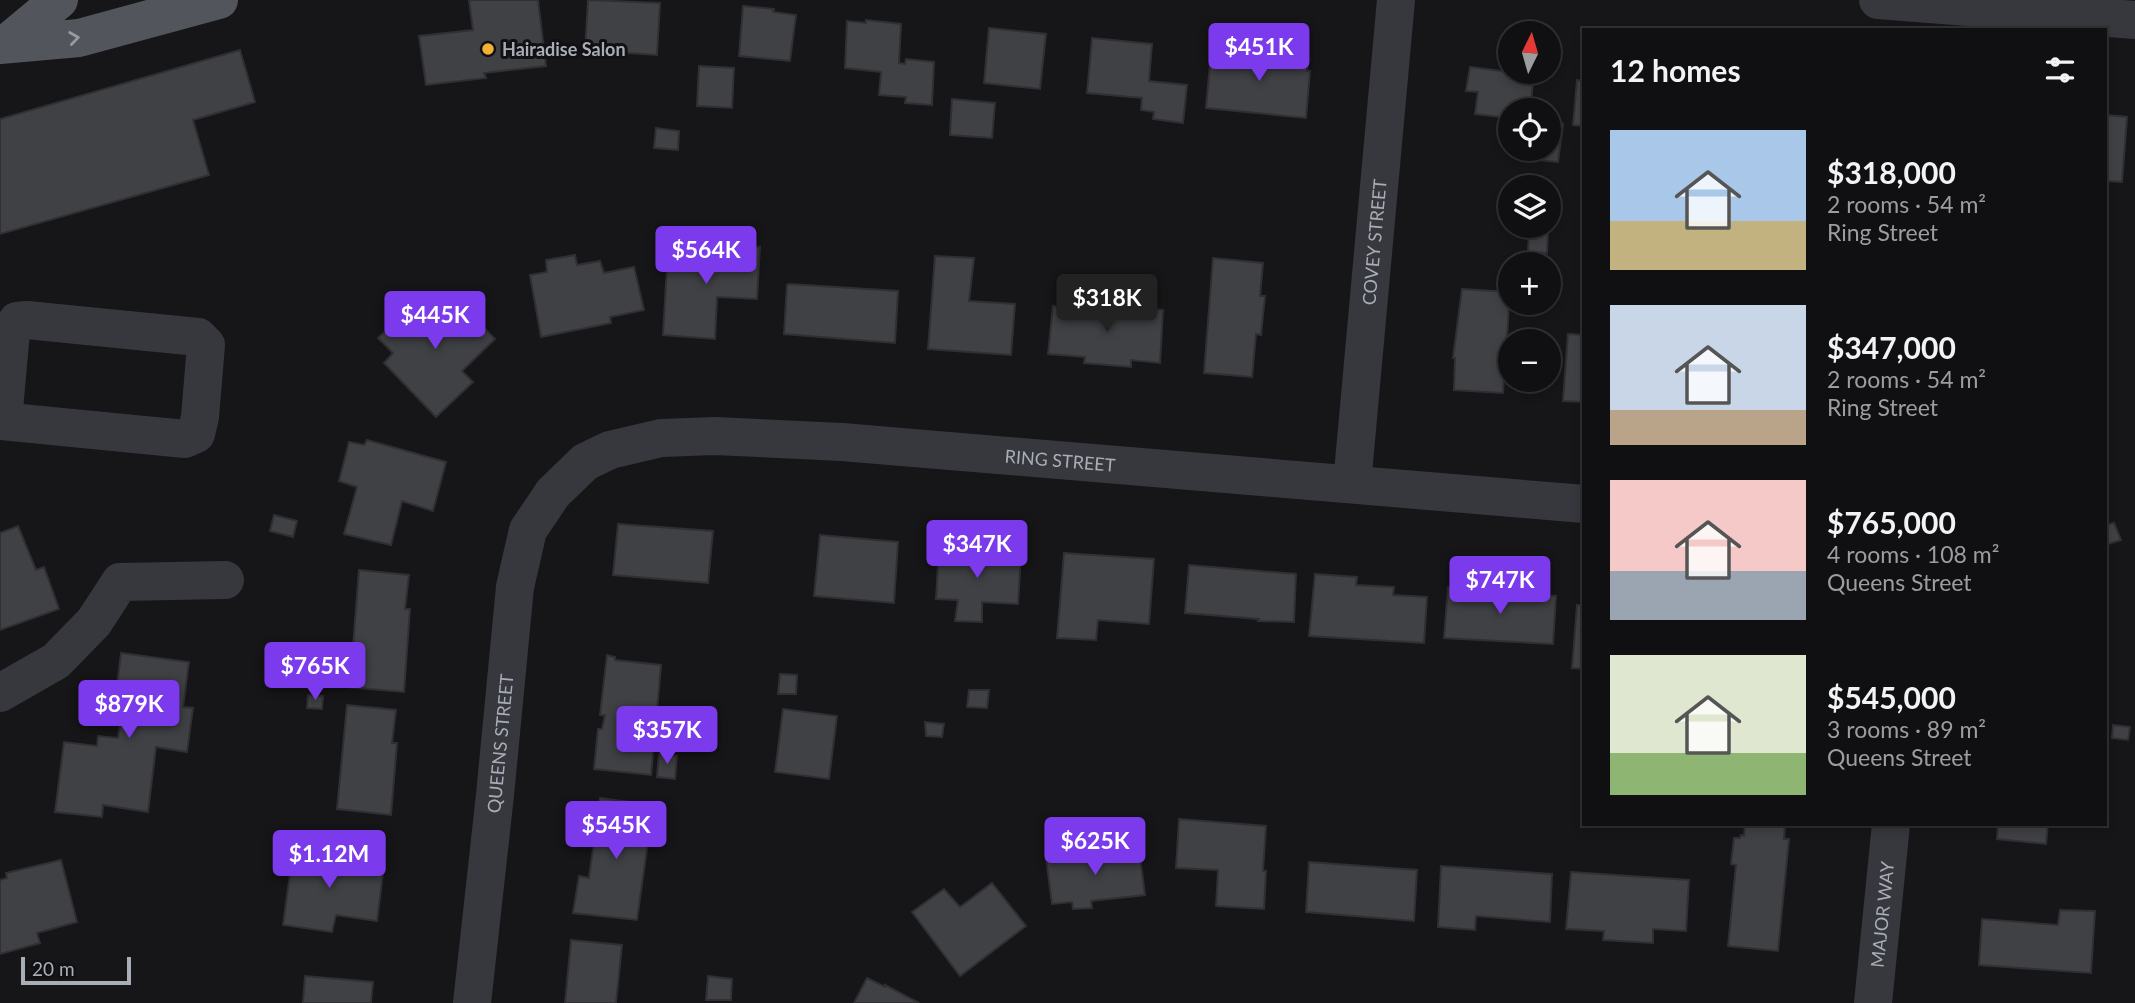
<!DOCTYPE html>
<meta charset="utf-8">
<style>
body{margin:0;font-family:Lato,sans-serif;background:#19191b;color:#f1f3f6;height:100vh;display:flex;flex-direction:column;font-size:26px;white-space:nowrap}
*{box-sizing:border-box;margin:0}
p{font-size:23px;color:#9c9d9f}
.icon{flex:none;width:38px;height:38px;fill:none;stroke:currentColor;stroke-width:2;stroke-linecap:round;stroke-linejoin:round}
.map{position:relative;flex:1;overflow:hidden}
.panel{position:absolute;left:1582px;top:28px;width:525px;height:798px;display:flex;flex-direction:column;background:#101012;border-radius:0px;box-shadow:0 4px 10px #0003,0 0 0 2px #303032}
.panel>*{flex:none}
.needle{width:46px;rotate:5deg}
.buttons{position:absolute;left:1498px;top:21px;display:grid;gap:14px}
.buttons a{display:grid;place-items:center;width:63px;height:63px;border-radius:50%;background:#101012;box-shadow:0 4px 10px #0003,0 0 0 2px #303032;font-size:35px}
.scale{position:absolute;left:21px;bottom:18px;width:110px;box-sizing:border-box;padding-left:7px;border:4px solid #a8adb8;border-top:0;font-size:19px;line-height:24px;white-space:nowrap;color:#a8adb8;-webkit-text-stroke:5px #111113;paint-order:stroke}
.price{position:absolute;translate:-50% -60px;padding:0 16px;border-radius:7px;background:#7c3aed;color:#fff;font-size:23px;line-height:46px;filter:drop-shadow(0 2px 4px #0008)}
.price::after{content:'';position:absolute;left:50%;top:42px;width:21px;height:16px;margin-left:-10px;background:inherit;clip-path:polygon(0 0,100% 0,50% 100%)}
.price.active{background:#222;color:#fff}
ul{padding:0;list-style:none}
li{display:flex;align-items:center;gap:21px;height:175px;padding:0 28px}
li span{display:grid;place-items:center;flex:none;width:196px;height:140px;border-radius:0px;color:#555}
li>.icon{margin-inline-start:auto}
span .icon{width:84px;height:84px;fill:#fffc;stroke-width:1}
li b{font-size:30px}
h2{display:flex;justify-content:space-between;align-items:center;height:84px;padding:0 28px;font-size:30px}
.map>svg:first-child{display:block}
.building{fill:#404145;stroke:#303034;stroke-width:2}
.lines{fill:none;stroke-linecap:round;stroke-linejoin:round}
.minor{stroke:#37383d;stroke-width:38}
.major{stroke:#53555c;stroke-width:38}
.oneway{stroke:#979ba6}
.poi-dot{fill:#f2b134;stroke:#111113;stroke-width:2.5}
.labels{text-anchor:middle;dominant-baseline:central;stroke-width:6;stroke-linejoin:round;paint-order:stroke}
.poi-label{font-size:18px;font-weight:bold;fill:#a8adb8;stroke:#111113;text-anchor:start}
.street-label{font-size:18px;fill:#a8adb8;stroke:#111113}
</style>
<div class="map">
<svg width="2135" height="1003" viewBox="0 0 2135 1003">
<rect width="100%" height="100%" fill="#161618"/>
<!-- building -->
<path class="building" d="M469,0h69l8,66 -62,7 2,5 -60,7 -7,-49 54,-6z
M588,0l72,3 -3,52 -72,-5z
M743,6l31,3 -1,3 23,3 -6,46 -51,-5z
M866,20l35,4 -2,39 6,1 1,-5 28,3 -2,43 -27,-2 1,-6 -27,-2 2,-23 -36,-4 2,-47 19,2z
M989,28l57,6 -6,55 -56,-6z
M1092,38l60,6 -3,37 38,4 -4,38 -30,-4 1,-7 -13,-2 1,-12 -55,-5z
M1232,47l76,9 -1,15h3l-4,47 -100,-10 5,-55 20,2z
M240,50l15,52 -62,18 16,55 -209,59v-115z
M699,66l35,2 -2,40 -35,-2z
M1470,67l64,8 -4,35h-20v8l-35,-4 3,-22 -12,-1z
M1577,80l7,1v45l-11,-1z
M952,99l43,4 -3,35 -42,-3z
M2105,106l3,1 -1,8 20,2 -5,65 -17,-1z
M1549,122l14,2 -5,38 -38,-4 1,-9h28z
M656,128l23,3 -1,19 -24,-2z
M1529,230l19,1 -1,22 -19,-1z
M709,244l51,3 -3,52 -40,-2 -2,42 -52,-4 5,-87 40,3z
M575,255l2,10 23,-4 4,12 30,-6 10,43 -34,7 1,6 -70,14 -11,-62 17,-3 -1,-12z
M935,256l39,2 -5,43 46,3 -4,51 -83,-6z
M1213,258l50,5 -3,33h5l-4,39 -5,-1 -4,43 -48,-4z
M789,284l109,7 -3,52 -111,-9 3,-49z
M1462,289l48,3 -7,101 -49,-3 1,-32h-2z
M424,294l15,16 15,-13 41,42 -33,32 11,11 -37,35 -52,-54 9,-10 -15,-15z
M1087,303l76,7 -3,53 -29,-3v7l-47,-4 1,-6 -37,-3 5,-48 33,3z
M1568,334l16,1v67l-21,-1z
M367,440l79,22 -13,49 -31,-10 -11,44 -47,-11 13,-47 -18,-6 10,-39 15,3z
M274,515l23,6 -4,16 -23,-6z
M2114,523l7,17 -16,5v-20z
M618,524l95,7 -5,52 -95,-8z
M18,526l18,44 8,-3 15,42 -59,21v-97z
M820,535l78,7 -4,61 -80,-7z
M939,548l82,6 -3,50 -36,-2v20l-27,-1 3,-21 -22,-1z
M1064,553l90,6 -5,65 -51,-4 -2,20 -39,-2z
M1189,565l107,9 -2,48 -36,-1 1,-2 -74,-6z
M359,570l50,5 -4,34h5l-6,83 -68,-6 2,-41 15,1z
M1315,574l42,3 -1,8 38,2 -1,8 34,2 -3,46 -115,-7z
M1448,587l75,4 -1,3 34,2 -3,48 -109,-6z
M1577,605h7v64l-12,-1z
M121,653l68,9 -6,45 10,1 -6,44 -31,-5 -8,65 -45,-7 -1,12 -47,-5 9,-70 33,4 1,-10 20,2 4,-26 -8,-1z
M607,655l8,2v3l46,5 -10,110 -57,-6 4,-40h4l3,-14h-5z
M780,674l17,1 -1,19h-18z
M969,690h20l-2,18 -20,-1z
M308,695l15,1 -1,13 -15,-1z
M347,705l49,5 -4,33h5l-6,72 -54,-6z
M783,709l54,7 -8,63 -54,-7z
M925,722l19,2 -2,13 -16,-1z
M2113,725l17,2 -2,13 -16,-2z
M659,754l18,2 -2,23 -18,-2z
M600,798l53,7 -16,115 -64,-7 6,-37 10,2z
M1179,819l87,7 -3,45h3l-2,38 -48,-3 2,-36 -42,-2z
M1745,824h40l-1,15h5l-11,112 -50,-5 8,-81 -5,-1 3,-26h6l1,-3 3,1z
M1998,824h50l-2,20 -49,-5z
M294,844l51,6 -3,17 41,6 -6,48 -41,-6 -4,17 -49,-7z
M1139,849l6,46 -54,6 1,7 -19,1 -1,-7 -20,2 -6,-46z
M61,860l16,62 -40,11 3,10 -40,11v-74l7,-2 -1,-5z
M1309,862l108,8 -3,51 -108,-9z
M1441,866l111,8 -2,48 -74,-6 -1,14 -37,-3z
M1571,872l118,8 -3,51 -33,-2v14l-50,-3 1,-9 -38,-2z
M992,883l34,43 -66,50 -48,-64 32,-23 16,18z
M2060,910l35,1 -4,62 -112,-8 3,-46 76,6z
M571,940l51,5 -6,58h-51z
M305,976l68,6 -2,21h-68z
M708,976l24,3 -1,21h-25z
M867,978l18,9v-2l34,18h-65z"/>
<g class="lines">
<!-- minor -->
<g class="minor">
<path d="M1878,0l257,20"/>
<path d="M0,421l185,18 11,-5 4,-17 6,-72 -8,-8 -171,-17 -10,1 -6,10 -8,90"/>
<path id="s1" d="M1352,484l44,-484"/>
<path d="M0,693l56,-32 38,-39 26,-40 105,-2"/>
<path id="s2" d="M472,1003l23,-208 20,-208 13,-57 25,-37 32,-31 25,-12 51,-12 54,-2 127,6 742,62"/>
<path id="s3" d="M1873,1003l18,-179"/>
</g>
<!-- major -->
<path class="major" d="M6,44l53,-44
M0,45l79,-7 140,-38"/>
</g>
<!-- one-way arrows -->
<defs><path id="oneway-chevron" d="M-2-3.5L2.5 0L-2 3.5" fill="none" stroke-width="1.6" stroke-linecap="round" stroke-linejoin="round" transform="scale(1.75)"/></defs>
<use class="oneway" href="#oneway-chevron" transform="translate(74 38) rotate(-8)"/>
<!-- markers -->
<circle class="poi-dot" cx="488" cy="49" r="7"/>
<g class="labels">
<!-- poi labels -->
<g class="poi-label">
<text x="502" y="49">Hairadise Salon</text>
</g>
<!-- street labels -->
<g class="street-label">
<text stroke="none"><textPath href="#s1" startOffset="243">COVEY STREET</textPath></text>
<text stroke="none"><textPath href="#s2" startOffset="1046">RING STREET</textPath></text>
<text stroke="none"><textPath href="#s2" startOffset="261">QUEENS STREET</textPath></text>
<text stroke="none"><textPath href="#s3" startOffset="89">MAJOR WAY</textPath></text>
</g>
</g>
</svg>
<div class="buttons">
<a><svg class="needle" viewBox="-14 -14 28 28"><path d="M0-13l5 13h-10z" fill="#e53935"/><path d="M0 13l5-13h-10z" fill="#9c9d9f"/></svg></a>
<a><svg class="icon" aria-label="locate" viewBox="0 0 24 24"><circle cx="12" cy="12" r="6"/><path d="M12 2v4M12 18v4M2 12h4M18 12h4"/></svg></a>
<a><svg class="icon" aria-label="layers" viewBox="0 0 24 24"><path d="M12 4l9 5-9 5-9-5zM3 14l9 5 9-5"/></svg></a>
<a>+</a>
<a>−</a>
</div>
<div class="scale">20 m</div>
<b class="price" style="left:1259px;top:83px">$451K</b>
<b class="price" style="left:706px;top:286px">$564K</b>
<b class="price active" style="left:1107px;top:334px">$318K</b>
<b class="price" style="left:435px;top:351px">$445K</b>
<b class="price" style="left:977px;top:580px">$347K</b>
<b class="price" style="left:1500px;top:616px">$747K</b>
<b class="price" style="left:315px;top:702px">$765K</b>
<b class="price" style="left:129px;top:740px">$879K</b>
<b class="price" style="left:667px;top:766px">$357K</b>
<b class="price" style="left:616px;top:861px">$545K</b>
<b class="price" style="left:1095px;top:877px">$625K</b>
<b class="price" style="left:329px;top:890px">$1.12M</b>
<section class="panel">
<h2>12 homes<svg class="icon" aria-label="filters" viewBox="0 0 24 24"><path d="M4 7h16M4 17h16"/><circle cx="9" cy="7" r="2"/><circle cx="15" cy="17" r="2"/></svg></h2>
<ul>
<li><span style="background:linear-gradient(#a9c7e8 65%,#c2b280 0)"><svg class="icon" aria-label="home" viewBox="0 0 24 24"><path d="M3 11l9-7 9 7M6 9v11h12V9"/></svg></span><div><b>$318,000</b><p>2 rooms · 54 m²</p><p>Ring Street</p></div></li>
<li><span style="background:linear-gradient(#c9d6e8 75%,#b9a48a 0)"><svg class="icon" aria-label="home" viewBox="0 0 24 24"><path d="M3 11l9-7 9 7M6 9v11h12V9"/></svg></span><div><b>$347,000</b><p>2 rooms · 54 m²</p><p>Ring Street</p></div></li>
<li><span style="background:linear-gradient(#f6c9c9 65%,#9aa5b1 0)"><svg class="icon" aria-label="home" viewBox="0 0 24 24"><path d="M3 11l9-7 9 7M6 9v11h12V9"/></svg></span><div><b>$765,000</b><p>4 rooms · 108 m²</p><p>Queens Street</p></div></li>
<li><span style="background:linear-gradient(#dfe7d0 70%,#8fb573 0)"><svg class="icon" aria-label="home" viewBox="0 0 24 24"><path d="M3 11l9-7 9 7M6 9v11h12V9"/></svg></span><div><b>$545,000</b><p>3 rooms · 89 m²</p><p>Queens Street</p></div></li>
</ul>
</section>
</div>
